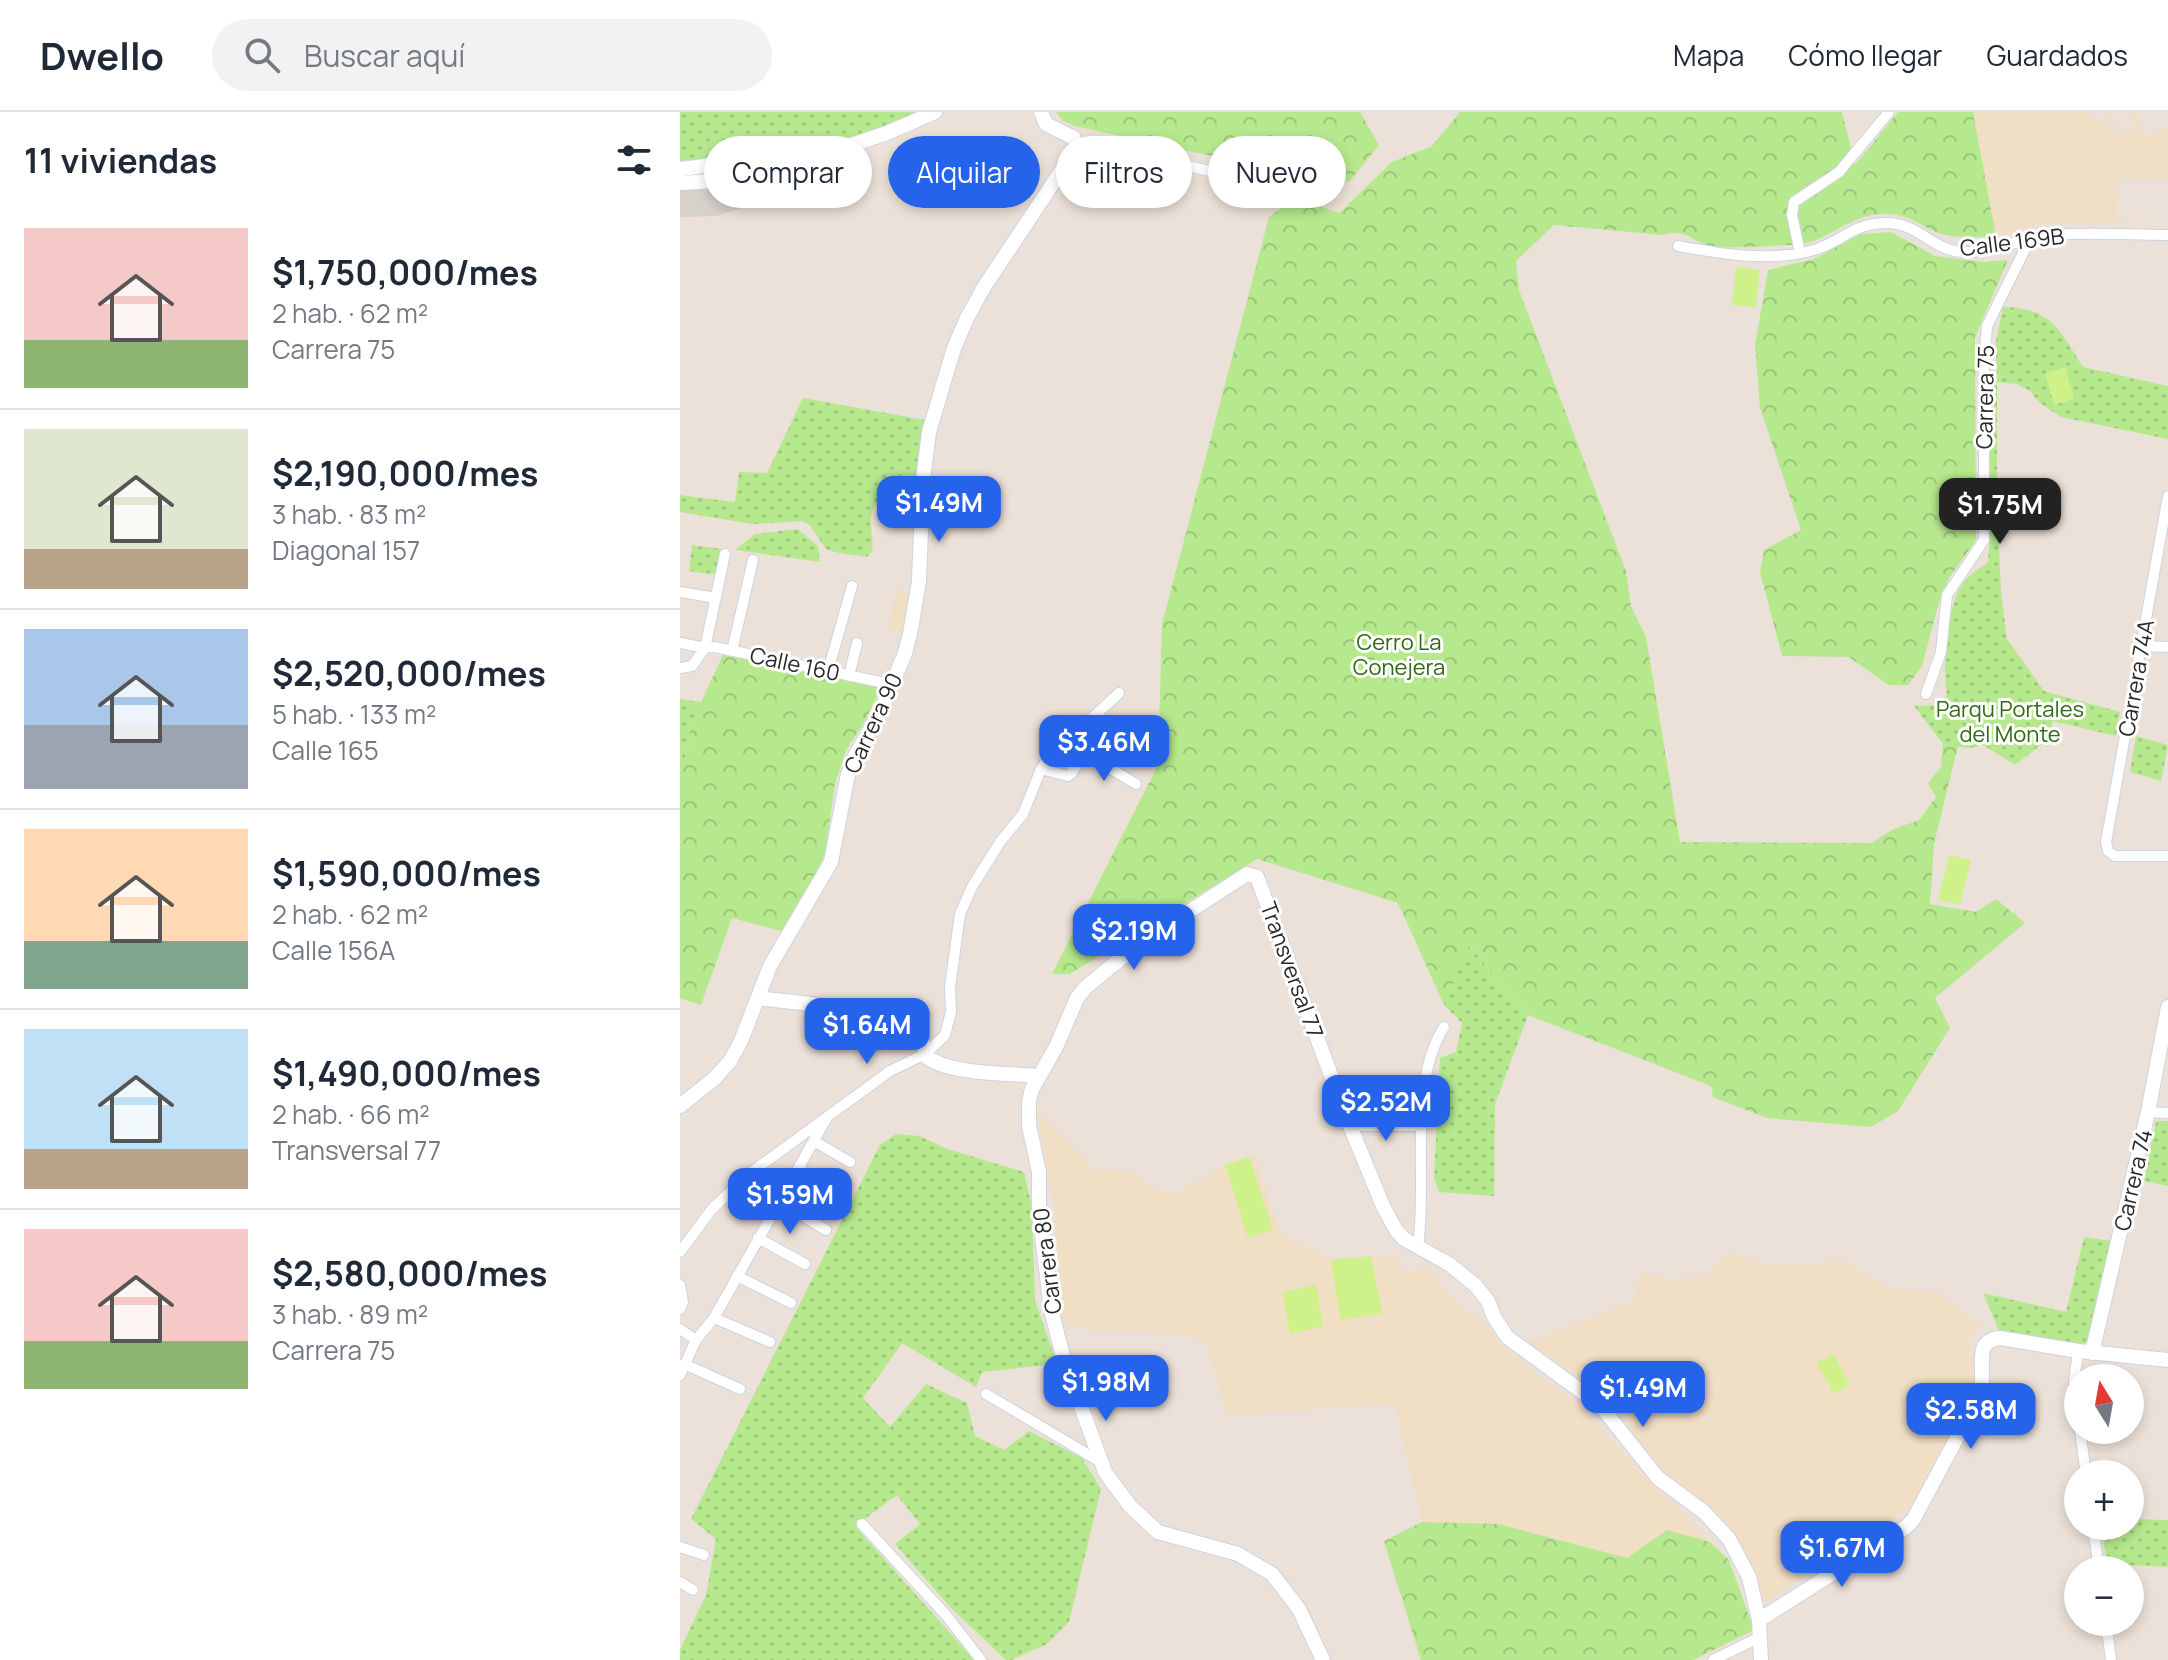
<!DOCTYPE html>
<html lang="es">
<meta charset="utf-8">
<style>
body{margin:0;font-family:Manrope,sans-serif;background:#f2f2f3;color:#1f2937;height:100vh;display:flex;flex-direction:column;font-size:30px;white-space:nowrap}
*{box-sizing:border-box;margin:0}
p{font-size:26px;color:#747a83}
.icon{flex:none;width:44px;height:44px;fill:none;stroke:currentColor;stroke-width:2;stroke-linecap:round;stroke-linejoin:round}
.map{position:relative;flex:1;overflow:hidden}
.sheet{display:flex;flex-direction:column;background:#fff;width:680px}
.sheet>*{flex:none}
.top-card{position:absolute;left:24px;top:24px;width:760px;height:72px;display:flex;gap:16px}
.needle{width:52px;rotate:349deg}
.fabs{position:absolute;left:1384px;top:1252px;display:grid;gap:16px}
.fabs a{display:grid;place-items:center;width:80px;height:80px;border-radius:50%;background:#fff;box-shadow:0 4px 12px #0003;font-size:40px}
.price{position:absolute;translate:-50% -68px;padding:0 18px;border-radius:16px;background:#2563eb;color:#fff;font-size:26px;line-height:52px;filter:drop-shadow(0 2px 4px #0008)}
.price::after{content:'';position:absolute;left:50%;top:48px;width:24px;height:18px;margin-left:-12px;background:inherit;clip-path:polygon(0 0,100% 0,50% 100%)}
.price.current{background:#222;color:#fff}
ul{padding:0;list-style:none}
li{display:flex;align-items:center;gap:24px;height:200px;padding:0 24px}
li+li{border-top:2px solid #e0e1e3}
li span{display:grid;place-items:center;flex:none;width:224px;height:160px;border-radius:0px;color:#555}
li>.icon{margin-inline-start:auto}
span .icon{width:96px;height:96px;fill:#fffc;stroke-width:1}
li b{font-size:34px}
h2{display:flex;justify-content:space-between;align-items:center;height:96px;padding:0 24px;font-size:34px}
.tag{padding:0 28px;border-radius:36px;background:#fff;box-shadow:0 4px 12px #0003;font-size:28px;line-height:72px}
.tag.current{background:#2563eb;color:#fff}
header{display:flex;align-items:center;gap:48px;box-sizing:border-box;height:112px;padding:0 40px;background:#fff;border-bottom:2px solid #e0e1e3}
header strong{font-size:38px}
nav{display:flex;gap:44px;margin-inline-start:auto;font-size:28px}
.search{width:560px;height:72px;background:#f2f2f3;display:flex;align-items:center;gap:20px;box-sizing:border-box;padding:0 28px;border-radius:44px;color:#747a83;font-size:30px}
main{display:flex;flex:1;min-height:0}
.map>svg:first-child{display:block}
.education{fill:#f0dec5}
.grass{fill:url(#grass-dots)}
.forest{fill:url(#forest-crowns)}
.pitch{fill:#cff189}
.plaza{fill:#d7d1cb}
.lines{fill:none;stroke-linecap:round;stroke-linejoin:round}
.street-casing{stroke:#cdd3e3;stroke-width:12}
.secondary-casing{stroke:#cdd3e3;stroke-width:16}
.street{stroke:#fff;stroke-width:10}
.secondary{stroke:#fff;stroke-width:14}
.labels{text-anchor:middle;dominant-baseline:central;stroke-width:6;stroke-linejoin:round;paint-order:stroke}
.street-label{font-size:22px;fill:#282828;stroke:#fff}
.park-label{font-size:22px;fill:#2d6a13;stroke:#fff}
</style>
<header>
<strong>Dwello</strong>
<div class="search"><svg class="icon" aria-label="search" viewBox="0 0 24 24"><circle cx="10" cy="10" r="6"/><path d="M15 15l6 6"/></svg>Buscar aquí</div>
<nav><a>Mapa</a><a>Cómo llegar</a><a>Guardados</a></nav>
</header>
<main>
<section class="sheet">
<h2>11 viviendas<svg class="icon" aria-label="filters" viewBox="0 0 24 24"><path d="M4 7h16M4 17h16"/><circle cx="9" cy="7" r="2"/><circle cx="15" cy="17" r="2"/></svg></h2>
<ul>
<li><span style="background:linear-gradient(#f6c9c9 70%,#8fb573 0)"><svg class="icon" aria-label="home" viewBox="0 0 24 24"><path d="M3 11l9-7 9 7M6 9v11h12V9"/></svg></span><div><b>$1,750,000/mes</b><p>2 hab. · 62 m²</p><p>Carrera 75</p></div></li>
<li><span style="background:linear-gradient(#dfe7d0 75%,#b9a48a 0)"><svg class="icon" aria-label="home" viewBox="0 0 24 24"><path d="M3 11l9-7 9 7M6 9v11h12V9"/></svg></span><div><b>$2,190,000/mes</b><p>3 hab. · 83 m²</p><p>Diagonal 157</p></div></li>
<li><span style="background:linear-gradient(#a9c7e8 60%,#9aa5b1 0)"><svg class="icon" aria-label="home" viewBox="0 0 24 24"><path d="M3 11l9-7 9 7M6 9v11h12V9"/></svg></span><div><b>$2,520,000/mes</b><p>5 hab. · 133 m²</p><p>Calle 165</p></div></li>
<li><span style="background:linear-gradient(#ffd9b3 70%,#7fa58c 0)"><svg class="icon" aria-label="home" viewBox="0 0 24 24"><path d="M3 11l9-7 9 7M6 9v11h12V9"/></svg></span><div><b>$1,590,000/mes</b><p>2 hab. · 62 m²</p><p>Calle 156A</p></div></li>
<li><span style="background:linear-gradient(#bfe0f5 75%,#b9a48a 0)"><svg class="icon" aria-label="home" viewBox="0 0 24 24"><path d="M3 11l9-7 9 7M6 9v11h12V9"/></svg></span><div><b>$1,490,000/mes</b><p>2 hab. · 66 m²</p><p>Transversal 77</p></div></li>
<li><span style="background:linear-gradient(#f6c9c9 70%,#8fb573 0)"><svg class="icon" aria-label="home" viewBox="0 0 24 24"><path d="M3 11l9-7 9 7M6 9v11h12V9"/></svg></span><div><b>$2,580,000/mes</b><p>3 hab. · 89 m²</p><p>Carrera 75</p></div></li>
</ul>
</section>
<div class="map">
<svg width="1488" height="1548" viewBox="0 0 1488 1548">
<defs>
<pattern id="grass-dots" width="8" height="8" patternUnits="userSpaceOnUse" patternTransform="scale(2)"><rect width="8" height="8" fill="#b6e88e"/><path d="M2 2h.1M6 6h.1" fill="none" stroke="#9cc77a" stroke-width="1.8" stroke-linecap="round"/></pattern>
<pattern id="forest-crowns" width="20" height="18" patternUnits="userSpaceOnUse" patternTransform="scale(2)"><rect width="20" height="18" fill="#b6e88e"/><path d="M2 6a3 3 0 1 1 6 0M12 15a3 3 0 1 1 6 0" fill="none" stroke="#9cc77a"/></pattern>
</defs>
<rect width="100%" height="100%" fill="#ece1d8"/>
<!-- education -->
<path class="education" d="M1293,0h111l34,21 -13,-21h3l14,24 16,-9 -9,-15h5l12,25 22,-10v51h-50l-1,43 51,2h-125l-47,14z
M217,477l15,2 -8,42 -17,-3z
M356,997l59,61 37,2 18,17 27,4 48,-28 30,-9 26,78 49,26 65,-4 10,18 23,-7 27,36 26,15 23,30 69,53 137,141 -43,-12 -40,28 -128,-34 -77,-2 -27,-118 -167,11 -24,-76 -50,-7 -60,-1 -33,-11 -6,-105z
M1051,1141l32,11h60l15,-6 53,31 49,4 41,33 -12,10 5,44 -10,37 -51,94 -6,-1 -142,93 -21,-46 -26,-41 -60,-45 -47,-72 -81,-56 104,-43 7,-28 30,8 34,-4z"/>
<!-- grass -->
<path class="grass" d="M0,0h251l-115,37 -136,15z
M1323,195c49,1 56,22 80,60l85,19v53l-107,-22 -21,-14 -10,-12 -13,-7 -20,-2v109l4,24 -2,29 2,49 6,46 37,52 76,21 -4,24 -63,-15 -6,19 -32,25 -35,-22 -3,4 -10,1 -24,-4 -29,-38 20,-1 13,-9c-5,-26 0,-93 16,-113 7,-9 17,-15 25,-21l3,-45 -2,-136h8l-1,-40z
M123,286l122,22 -14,96c-8,-14 -17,-17 -32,-14 -16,14 -4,31 -7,49l-5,6 -33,-5 -8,-3 -16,-24 -8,-4 -50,3 -72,-12v-17l55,7 4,-30 28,1z
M117,417l21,17 2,16 -85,-12 20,-16z
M12,433l30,4 -4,26 -29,-4z
M0,587l21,3 -16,55 -5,4z
M1456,624l32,9 -7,36 -31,-9z
M788,833l60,70 -33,89 -1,92 -55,-4 -5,-15 6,-119 16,-6 6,-29 -18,-18z
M1476,1009h12v65l-24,-5z
M216,1022l24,2 27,13 77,23 8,36 3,92 22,64 -75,8 -6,15 -74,-44 -39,55 27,29 36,-43 41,19 8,33 29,14 25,-19 53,27 19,31 -32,133 -22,22 -36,16h-5l-55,-52 -56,-64 25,-20 -23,-29 -42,31 119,134h-294v-10l26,-55 10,-56 -25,-20 189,-374z
M1404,1125l27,4 -23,101 -12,3 -76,-12 -17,-40 83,19z
M1450,1407l38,1v47l-60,-3 -8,-38h30z"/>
<!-- forest -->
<path class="forest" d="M376,0h304l19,33 -30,37 -147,-28 -127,-28 -12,-5z
M780,0h382l13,53 43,-53h75l23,125c-19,0 -43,2 -60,-5 -16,-7 -28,-17 -46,-18 -31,-3 -52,18 -79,28 -7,2 -17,3 -24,3 -23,1 -51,4 -74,1 -23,-3 -25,-19 -50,-11l-109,-10 -38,36 3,29 107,281 5,35 15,31 34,205 192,1 20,-13 27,-10 17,-23 -8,-14 13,-16 2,-23 15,2 -24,98 -4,60 46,8 20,-13 29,24 -90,75 15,30 -52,83 -27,16 -104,-9 -54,-21 -2,-11 -183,-71 -59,-69 -25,59 -46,-102 -141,-44 -187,115h-18l106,-209 4,-141 107,-407 26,-20 44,16 53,-51 40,-16z
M1211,120l44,24 48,6 25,-2 -33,77 1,203 -27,38 -10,24 -17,64 -14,19h-20l-39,-28 -67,-1 -22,-84 4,-22 37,-20 -41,-122 -5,-63 13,-75 46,-11 47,-25z
M43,543l159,31 -17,35 -19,29 -11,34 -10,70 -13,28 -31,49 -49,-13 -31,87 -21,-7v-237l5,-4 16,-55z
M742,1410l77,2 128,34 40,-28 43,12 19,18 25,70 -61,30h-272l-37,-119z"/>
<!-- pitch -->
<path class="pitch" d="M1056,155l24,3 -4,37 -24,-2z
M1386,255l8,32 -20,6 -9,-32z
M1269,743l22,5 -11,45 -22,-5z
M569,1045l24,73 -25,8 -23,-73z
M691,1144l11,57 -41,7 -11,-60z
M636,1173l7,41 -33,8 -8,-42z
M1153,1242l17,31 -16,9 -17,-31z"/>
<!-- plaza -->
<path class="plaza" d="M103,58l3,11 -33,23 -36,12 -37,1v-31z"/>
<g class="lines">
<defs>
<path id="street" d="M397,30l161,35
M998,134c45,8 94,17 139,3 26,-9 37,-25 67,-26 33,-2 49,28 78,29 31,1 60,-14 90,-17 38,-3 78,0 116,0
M1120,141l-8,-38 2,-13 45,-30 50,-60
M1488,384l-62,346 2,9 7,5h53
M0,480l36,6
M0,531l25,5
M25,533l180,38
M1461,534l27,1
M52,539l21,-91
M0,556l12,-2 13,-18 20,-94
M148,559l24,-85
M169,564l8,-33
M1246,582l15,-42 6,-57 37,-55v-178l3,-36 43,-87
M361,657l27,7c9,-5 8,-18 18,-22l50,30
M1468,1000l20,1
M670,1014h71
M134,1029l36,21
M119,1057l47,28
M98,1089l48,29
M78,1126l47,26
M738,1134c10,-67 -11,-160 26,-219
M0,1140l32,-43 37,-35 141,-103 35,-17 20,-19 6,-23 -1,-25 10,-73 12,-27 28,-45 23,-28 18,-45 7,-10 71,-66
M57,1164l54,27
M0,1173l3,17 -3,7
M34,1206l56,24
M0,1217l16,11
M1398,1239l-4,32 4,33
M4,1252l56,25
M0,1263l16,-35 18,-22 112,-199
M306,1282l113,67
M1400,1318l6,44
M182,1412l84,91 35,45
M1413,1414l6,44
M0,1435l24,8
M0,1470l13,8
M1426,1510l5,38
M1033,1548l47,-23"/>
<path id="secondary" d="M0,57l127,-16
M0,71l51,-3 34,-6 122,-41 48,-21
M78,886c32,4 136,13 157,31 8,7 8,18 12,28 25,18 80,16 112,19
M0,994l35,-28 15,-17 11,-20 29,-75 61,-104 17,-88 6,-16 28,-49 23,-56 5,-19 9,-53 4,-101 6,-48 25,-84 13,-30 17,-31 93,-140 -3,-9 -28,-14 -5,-12
M1412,1241l56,-241 20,-105
M1079,1508l147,-93 7,-7 62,-116c3,-9 7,-16 7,-25 1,-18 -6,-39 18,-41l78,13 90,9
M643,1548l-24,-51 -27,-35 -34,-20 -80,-22 -28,-26 -25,-34 -41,-112 -13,-50 -12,-100v-38l-10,-46v-25l3,-12 24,-42 21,-49 9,-11 50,-41 111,-72 10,3 93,249 33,80 13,24 8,9 45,25 26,21 13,16 6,16 13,20 93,68 58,73 46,34 25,27 20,38 10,43 2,40"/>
</defs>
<!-- street casing -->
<use href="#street" class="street-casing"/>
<!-- secondary casing -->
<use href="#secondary" class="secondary-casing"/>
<!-- street -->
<use href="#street" class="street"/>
<!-- secondary -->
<use href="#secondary" class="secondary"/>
</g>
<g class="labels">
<!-- street labels -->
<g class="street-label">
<text transform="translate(1332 130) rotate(-7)">Calle 169B</text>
<text transform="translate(1305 285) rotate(-89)">Carrera 75</text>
<text transform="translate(115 552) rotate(12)">Calle 160</text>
<text transform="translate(1456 566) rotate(-80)">Carrera 74A</text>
<text transform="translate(193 611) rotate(-65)">Carrera 90</text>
<text transform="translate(612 858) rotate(70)">Transversal 77</text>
<text transform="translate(1453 1068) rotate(-77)">Carrera 74</text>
<text transform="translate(367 1149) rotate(-97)">Carrera 80</text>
</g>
<!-- park labels -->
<g class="park-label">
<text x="719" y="530">Cerro La<tspan x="719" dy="25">Conejera</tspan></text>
<text x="1330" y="597">Parqu Portales<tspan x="1330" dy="25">del Monte</tspan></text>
</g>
</g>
</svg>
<div class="fabs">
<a><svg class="needle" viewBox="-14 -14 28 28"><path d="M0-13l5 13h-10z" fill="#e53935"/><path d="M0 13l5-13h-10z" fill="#747a83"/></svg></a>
<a>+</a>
<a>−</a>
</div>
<b class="price" style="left:259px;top:432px">$1.49M</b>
<b class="price current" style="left:1320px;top:434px">$1.75M</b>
<b class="price" style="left:424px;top:671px">$3.46M</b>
<b class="price" style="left:454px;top:860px">$2.19M</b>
<b class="price" style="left:187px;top:954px">$1.64M</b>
<b class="price" style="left:706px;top:1031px">$2.52M</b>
<b class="price" style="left:110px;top:1124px">$1.59M</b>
<b class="price" style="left:426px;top:1311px">$1.98M</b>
<b class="price" style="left:963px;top:1317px">$1.49M</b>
<b class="price" style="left:1291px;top:1339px">$2.58M</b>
<b class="price" style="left:1162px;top:1477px">$1.67M</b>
<div class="top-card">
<a class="tag">Comprar</a>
<a class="tag current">Alquilar</a>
<a class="tag">Filtros</a>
<a class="tag">Nuevo</a>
</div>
</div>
</main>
